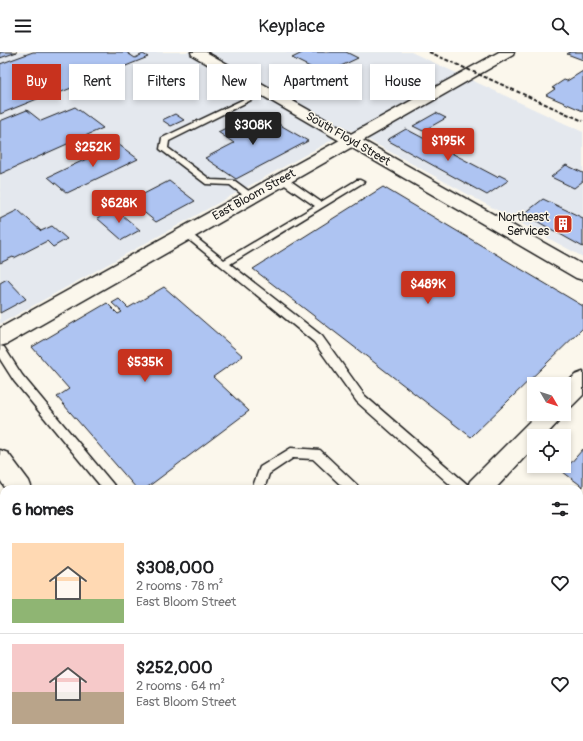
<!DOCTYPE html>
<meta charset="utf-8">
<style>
body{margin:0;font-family:Pangolin,sans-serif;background:#f2f2f2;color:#202124;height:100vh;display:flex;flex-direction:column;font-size:15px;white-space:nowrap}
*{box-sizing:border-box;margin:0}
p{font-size:13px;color:#757577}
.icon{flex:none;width:22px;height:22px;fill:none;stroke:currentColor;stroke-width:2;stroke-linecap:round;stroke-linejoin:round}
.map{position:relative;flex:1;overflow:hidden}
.panel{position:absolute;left:0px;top:433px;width:583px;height:256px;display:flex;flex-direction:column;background:#fff;border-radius:12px 12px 0 0;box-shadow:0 2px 6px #0003}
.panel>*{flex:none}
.banner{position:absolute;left:12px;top:12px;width:559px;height:36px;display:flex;gap:8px}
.needle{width:26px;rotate:129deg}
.fabs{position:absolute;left:527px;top:325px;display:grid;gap:8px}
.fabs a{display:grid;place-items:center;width:44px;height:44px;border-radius:0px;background:#fff;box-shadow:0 2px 6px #0003;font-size:20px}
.price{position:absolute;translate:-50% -34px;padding:0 9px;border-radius:4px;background:#c8321e;color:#fff;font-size:13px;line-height:26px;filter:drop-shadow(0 1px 2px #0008)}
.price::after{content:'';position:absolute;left:50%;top:24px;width:12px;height:9px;margin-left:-6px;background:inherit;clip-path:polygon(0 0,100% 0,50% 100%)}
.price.active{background:#222;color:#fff}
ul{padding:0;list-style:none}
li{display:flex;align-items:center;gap:12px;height:100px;padding:0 12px}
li+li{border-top:1px solid #e0e0e0}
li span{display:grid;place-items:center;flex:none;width:112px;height:80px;border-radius:0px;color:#555}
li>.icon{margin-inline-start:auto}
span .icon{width:48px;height:48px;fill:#fffc;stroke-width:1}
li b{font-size:17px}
h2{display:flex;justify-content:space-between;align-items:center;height:48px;padding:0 12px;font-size:17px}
.tag{padding:0 14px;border-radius:0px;background:#fff;box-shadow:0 2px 6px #0003;font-size:14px;line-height:36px}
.tag.active{background:#c8321e;color:#fff}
header{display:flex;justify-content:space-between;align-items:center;height:52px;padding:0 12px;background:#fff;font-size:18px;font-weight:600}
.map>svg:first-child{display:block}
.built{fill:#e4e8ee}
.building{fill:#aec4f2;stroke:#1c1c1c}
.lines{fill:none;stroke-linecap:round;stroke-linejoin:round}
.service-casing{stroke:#1c1c1c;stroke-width:3}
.minor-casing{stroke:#1c1c1c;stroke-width:3}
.tertiary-casing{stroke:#1c1c1c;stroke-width:3}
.primary-casing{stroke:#1c1c1c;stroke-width:3}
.motorway-casing{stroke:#1c1c1c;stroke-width:3}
.service{fill:#fbf7ec;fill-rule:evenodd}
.minor{fill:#fbf7ec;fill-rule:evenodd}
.tertiary{fill:#fbf7ec;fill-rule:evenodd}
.primary{fill:#fbf7ec;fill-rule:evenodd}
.motorway{fill:#fbf7ec;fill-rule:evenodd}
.rail{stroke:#1c1c1c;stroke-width:2;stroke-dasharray:4 2;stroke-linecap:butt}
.labels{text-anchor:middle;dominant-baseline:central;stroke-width:3;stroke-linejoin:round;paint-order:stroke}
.far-street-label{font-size:12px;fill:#1c1c1c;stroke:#fbf7ec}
.far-poi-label{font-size:12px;fill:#1c1c1c;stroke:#fbf7ec;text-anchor:end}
</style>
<header><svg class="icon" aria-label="menu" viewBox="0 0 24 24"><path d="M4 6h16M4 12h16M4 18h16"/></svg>Keyplace<svg class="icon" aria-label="search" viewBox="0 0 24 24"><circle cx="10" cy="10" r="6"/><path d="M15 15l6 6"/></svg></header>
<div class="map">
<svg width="583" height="689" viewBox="0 0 583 689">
<rect width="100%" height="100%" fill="#fbf7ec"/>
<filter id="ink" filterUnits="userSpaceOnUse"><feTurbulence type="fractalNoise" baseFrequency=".025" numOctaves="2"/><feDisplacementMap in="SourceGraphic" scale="8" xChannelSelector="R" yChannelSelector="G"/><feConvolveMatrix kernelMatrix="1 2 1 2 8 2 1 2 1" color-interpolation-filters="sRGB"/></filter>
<g filter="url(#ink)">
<!-- built -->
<path class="built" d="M0,0h411l172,80v125l-233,-127 -350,194z"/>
<!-- building -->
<path class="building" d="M0,0h17l-17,6z
M33,0h93l9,6 8,-4 5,3 -94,38 -2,-2 -52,21v-50z
M304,0h42l12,6 -34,16 -32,-16z
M570,0h13v8l-16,-6z
M583,19v40l-37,-16 9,-6 -3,-1 12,-8 3,1z
M75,55l28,21 -103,46v-53l27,-11 14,11z
M436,61l10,5 -23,13 -10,-5z
M175,62l9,6 -13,6 -9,-6z
M252,63l17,10 6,-3 33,19 -72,38 -31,-21 29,-15 -16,-11z
M406,77l91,48 2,-2 10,5 -22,15 -100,-55z
M118,92l20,15 -71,34 -19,-16z
M566,113l17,8v8l-9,7 -23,-11z
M169,129l26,20 -39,21 -26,-21z
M383,135l200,119v22l-112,109 -218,-168z
M543,147l40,19v29l-59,-33z
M115,157l1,1 24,20 -18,10 -25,-22z
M18,158l23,21 11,-5 15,13 -14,8 -6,-6 -33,17 -1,-1 -13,6v-44z
M7,227l19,20 -26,14v-30z
M164,235l79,69 -30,21 36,34 -104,78h-8l-80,-92 12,-8 -37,-42 75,-44 11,11 4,-2 -10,-9 7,-4 9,9z
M583,397v38l-20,-15z
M579,561l4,3v37l-4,-3z
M456,685h6l4,4h-13z"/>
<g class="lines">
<defs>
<path id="service" d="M265,37l2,1v2l-98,49 -1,7 43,32 24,1 19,14 1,2 -1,2h-6l-18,-14 -24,-1 -46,-35 2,-11z
M279,125h6l36,25 36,-22h3l4,2 -134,82 92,72 43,60 103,89 2,4h-15l-98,-87 -43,-60 -132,-108 1,-2h6l35,28 91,-54 -36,-25z
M0,294l4,1 18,28 95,114h-14l-89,-108 -14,-22z
M291,396l29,2 37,35 2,4h-14l-32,-30 -20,-1 -24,16 -5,15h-12l8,-22z
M579,639l4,2v17l-4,-2z
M335,685h17l2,4h-17z
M390,685h18l-2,4h-18z
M525,685h18l2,4h-18z"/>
<path id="minor" d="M499,0h15l-1,3 -506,289 -7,2v-18z
M583,320v23l-11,11 -8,3v-23l11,-11z
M537,362h25l-3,7 -14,15h-11v11l-39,42h-28l3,-8z
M223,685h34l-2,4h-34z"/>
<path id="tertiary" d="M191,0h15l377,213v15l-7,-2 -384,-223z"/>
<path id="primary" d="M0,398l8,3 21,28 3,8h-26l-6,-9z
M183,685h33l2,4h-33z"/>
<path id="motorway" d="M0,477l4,1v28l-4,-2z
M0,520l4,2v33l-4,-2z
M0,643l4,1v41h28l2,4h-33z
M75,685h32l2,4h-32z"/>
</defs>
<!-- service casing -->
<use href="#service" class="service-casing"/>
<!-- minor casing -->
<use href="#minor" class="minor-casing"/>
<!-- tertiary casing -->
<use href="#tertiary" class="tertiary-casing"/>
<!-- primary casing -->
<use href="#primary" class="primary-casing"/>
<!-- motorway casing -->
<use href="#motorway" class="motorway-casing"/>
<!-- service -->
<use href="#service" class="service"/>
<!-- minor -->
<use href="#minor" class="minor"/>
<!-- tertiary -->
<use href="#tertiary" class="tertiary"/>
<!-- primary -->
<use href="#primary" class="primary"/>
<!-- motorway -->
<use href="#motorway" class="motorway"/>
<!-- rail -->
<path class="rail" d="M429,0l154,69"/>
</g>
</g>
<!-- icons -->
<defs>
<symbol id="building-square" viewBox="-11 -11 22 22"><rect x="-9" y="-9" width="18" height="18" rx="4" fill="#c8321e" stroke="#fbf7ec"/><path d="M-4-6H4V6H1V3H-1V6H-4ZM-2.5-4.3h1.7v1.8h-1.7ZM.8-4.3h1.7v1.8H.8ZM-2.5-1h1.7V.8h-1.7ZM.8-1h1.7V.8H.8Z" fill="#fff"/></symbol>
</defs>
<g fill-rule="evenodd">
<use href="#building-square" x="552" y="161" width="22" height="22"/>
</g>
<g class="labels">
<!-- far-street labels -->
<g class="far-street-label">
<text transform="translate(348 87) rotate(30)">South Floyd Street</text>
<text transform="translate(254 143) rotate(-29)">East Bloom Street</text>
</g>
<!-- far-poi labels -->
<g class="far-poi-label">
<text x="549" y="165">Northeast<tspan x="549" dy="14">Services</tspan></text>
</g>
</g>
</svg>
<div class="fabs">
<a><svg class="needle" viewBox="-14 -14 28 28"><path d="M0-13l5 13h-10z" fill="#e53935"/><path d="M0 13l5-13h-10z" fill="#757577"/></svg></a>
<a><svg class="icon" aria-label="locate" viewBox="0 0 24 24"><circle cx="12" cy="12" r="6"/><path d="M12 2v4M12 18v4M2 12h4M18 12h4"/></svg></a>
</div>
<b class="price active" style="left:253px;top:94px">$308K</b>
<b class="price" style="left:448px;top:110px">$195K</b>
<b class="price" style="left:93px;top:116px">$252K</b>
<b class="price" style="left:119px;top:172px">$628K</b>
<b class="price" style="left:428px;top:253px">$489K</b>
<b class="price" style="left:145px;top:331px">$535K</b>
<div class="banner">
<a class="tag active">Buy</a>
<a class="tag">Rent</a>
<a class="tag">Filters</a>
<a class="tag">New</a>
<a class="tag">Apartment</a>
<a class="tag">House</a>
</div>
<section class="panel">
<h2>6 homes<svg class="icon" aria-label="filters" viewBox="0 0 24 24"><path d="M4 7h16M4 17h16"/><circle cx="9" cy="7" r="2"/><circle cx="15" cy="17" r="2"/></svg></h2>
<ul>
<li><span style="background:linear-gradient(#ffd9b3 70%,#8fb573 0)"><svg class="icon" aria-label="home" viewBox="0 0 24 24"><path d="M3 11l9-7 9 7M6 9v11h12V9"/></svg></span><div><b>$308,000</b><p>2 rooms · 78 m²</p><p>East Bloom Street</p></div><svg class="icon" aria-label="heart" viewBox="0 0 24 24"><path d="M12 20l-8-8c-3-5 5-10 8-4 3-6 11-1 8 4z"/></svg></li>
<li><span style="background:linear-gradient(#f6c9c9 60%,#b9a48a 0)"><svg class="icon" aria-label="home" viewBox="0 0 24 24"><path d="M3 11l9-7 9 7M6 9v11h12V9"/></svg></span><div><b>$252,000</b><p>2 rooms · 64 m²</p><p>East Bloom Street</p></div><svg class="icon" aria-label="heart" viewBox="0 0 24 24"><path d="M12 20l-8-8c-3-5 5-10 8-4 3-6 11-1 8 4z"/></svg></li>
</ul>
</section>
</div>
